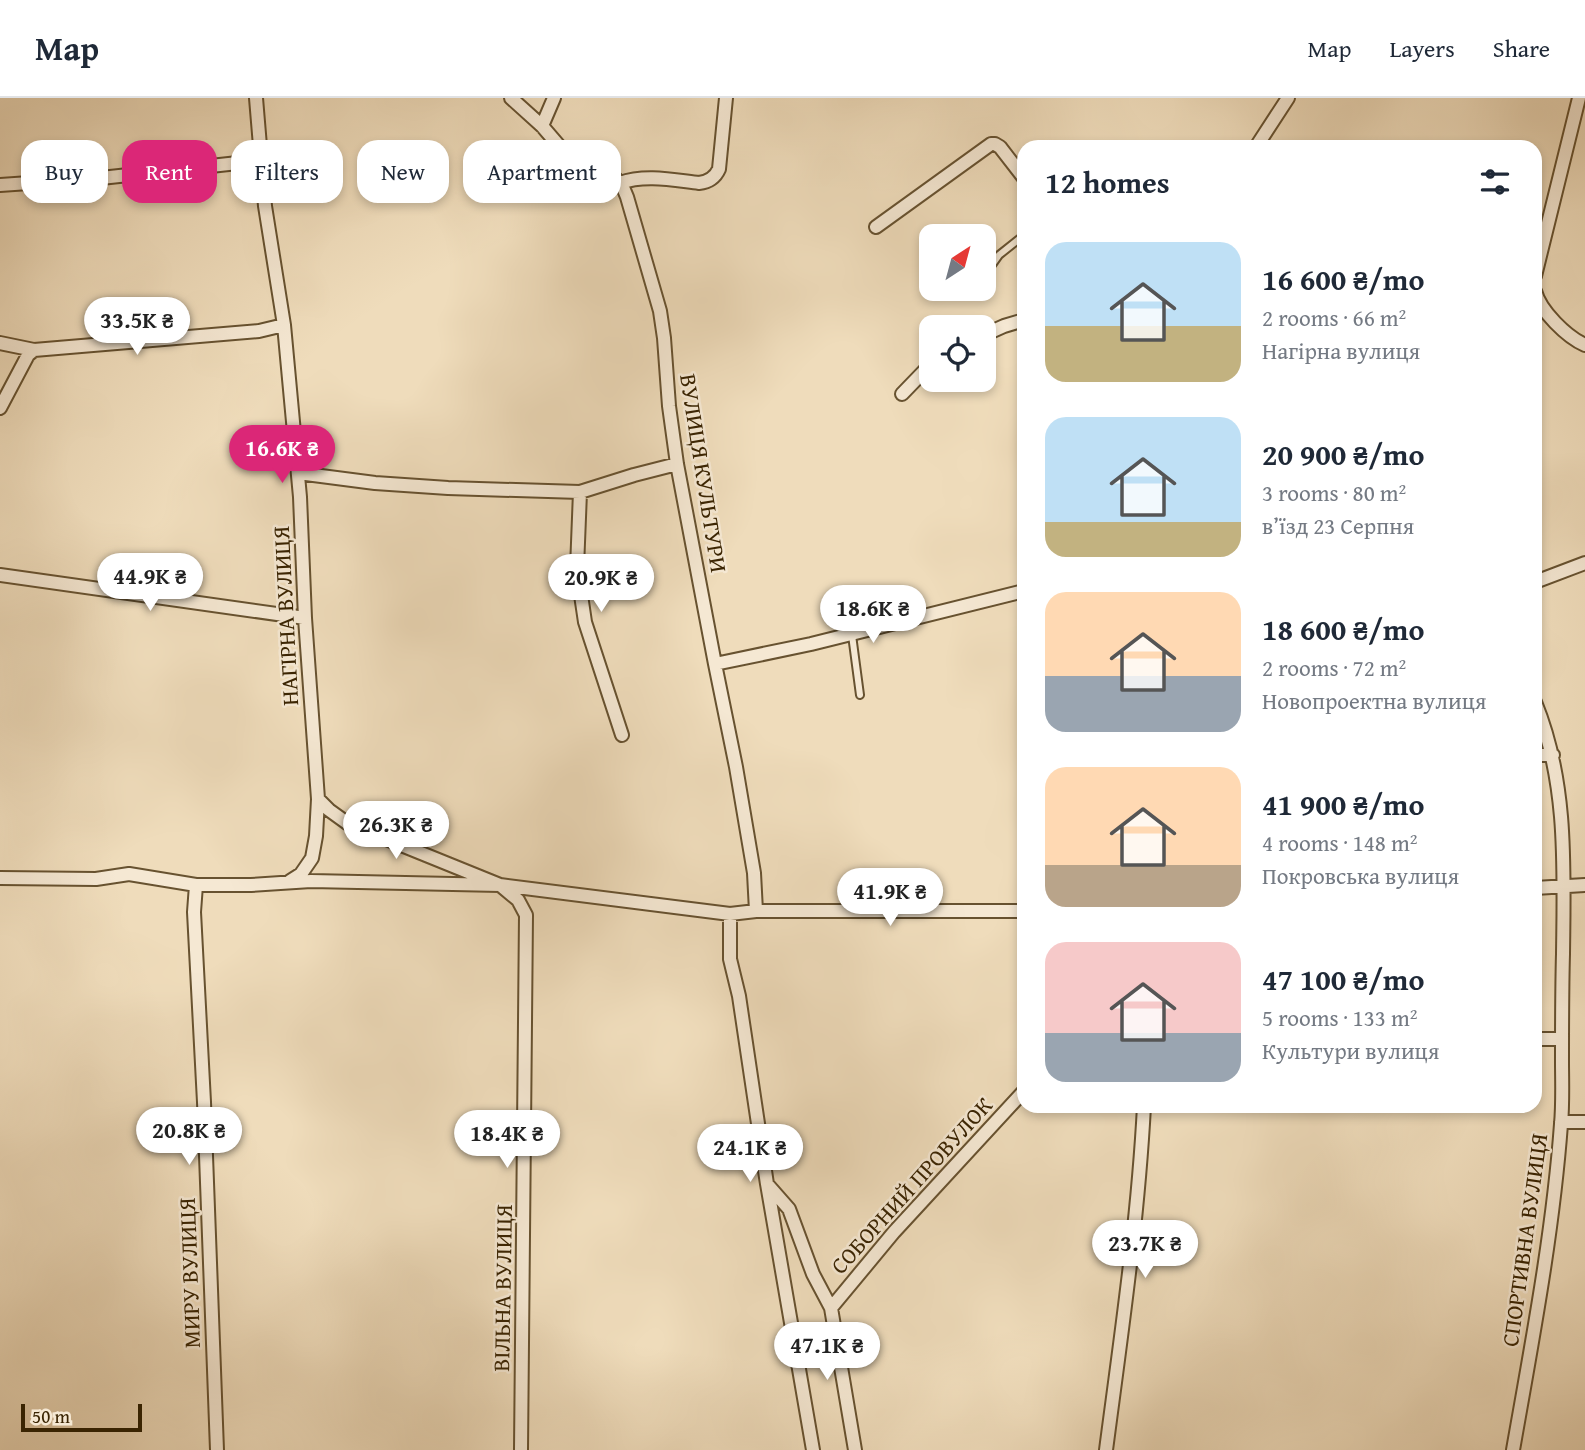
<!DOCTYPE html>
<meta charset="utf-8">
<style>
body{margin:0;font-family:"Gentium Book Plus",serif;background:#f2f2f3;color:#1f2937;height:100vh;display:flex;flex-direction:column;font-size:26px;white-space:nowrap}
*{box-sizing:border-box;margin:0}
p{font-size:23px;color:#747a83}
.icon{flex:none;width:38px;height:38px;fill:none;stroke:currentColor;stroke-width:2;stroke-linecap:round;stroke-linejoin:round}
.map{position:relative;flex:1;overflow:hidden}
.drawer{position:absolute;left:1017px;top:42px;width:525px;height:973px;display:flex;flex-direction:column;background:#fff;border-radius:21px;box-shadow:0 4px 10px #0003}
.drawer>*{flex:none}
.banner{position:absolute;left:21px;top:42px;width:665px;height:63px;display:flex;gap:14px}
.needle{width:46px;rotate:36deg}
.tools{position:absolute;left:919px;top:126px;display:grid;gap:14px}
.tools a{display:grid;place-items:center;width:77px;height:77px;border-radius:14px;background:#fff;box-shadow:0 4px 10px #0003;font-size:35px}
.scale{position:absolute;left:21px;bottom:18px;width:121px;box-sizing:border-box;padding-left:7px;border:4px solid #3a2402;border-top:0;font-size:19px;line-height:24px;white-space:nowrap;color:#3a2402;-webkit-text-stroke:5px #f5e8d3;paint-order:stroke}
.price{position:absolute;translate:-50% -60px;padding:0 16px;border-radius:24px;background:#fff;color:#222;font-size:23px;line-height:46px;filter:drop-shadow(0 2px 4px #0008)}
.price::after{content:'';position:absolute;left:50%;top:42px;width:21px;height:16px;margin-left:-10px;background:inherit;clip-path:polygon(0 0,100% 0,50% 100%)}
.price.active{background:#db2777;color:#fff}
ul{padding:0;list-style:none}
li{display:flex;align-items:center;gap:21px;height:175px;padding:0 28px}
li span{display:grid;place-items:center;flex:none;width:196px;height:140px;border-radius:21px;color:#555}
li>.icon{margin-inline-start:auto}
span .icon{width:84px;height:84px;fill:#fffc;stroke-width:1}
li b{font-size:30px}
h2{display:flex;justify-content:space-between;align-items:center;height:84px;padding:0 28px;font-size:30px}
.chip{padding:0 24px;border-radius:21px;background:#fff;box-shadow:0 4px 10px #0003;font-size:24px;line-height:63px}
.chip.active{background:#db2777;color:#fff}
header{display:flex;align-items:center;gap:42px;box-sizing:border-box;height:98px;padding:0 35px;background:#fff;border-bottom:2px solid #e0e1e3}
header strong{font-size:33px}
nav{display:flex;gap:38px;margin-inline-start:auto;font-size:24px}
.map>svg:first-child{display:block}
.lines{fill:none;stroke-linecap:round;stroke-linejoin:round}
.lane-casing{stroke:#675230;stroke-width:10}
.street-casing{stroke:#675230;stroke-width:16}
.lane{stroke:#f5e8d3;stroke-width:6}
.street{stroke:#f5e8d3;stroke-width:12}
.labels{text-anchor:middle;dominant-baseline:central;stroke-width:5;stroke-linejoin:round;paint-order:stroke}
.street-label{font-size:23px;fill:#3a2402;stroke:#f5e8d3}
</style>
<header>
<strong>Map</strong>
<nav><a>Map</a><a>Layers</a><a>Share</a></nav>
</header>
<div class="map">
<svg width="1585" height="1352" viewBox="0 0 1585 1352">
<rect width="100%" height="100%" fill="#efdcbb"/>
<filter id="stains"><feTurbulence type="fractalNoise" baseFrequency=".00286" numOctaves="4"/><feColorMatrix values="0 0 0 0 .2 0 0 0 0 .09 0 0 0 0 .02 0 0 0 .5 -.17"/></filter>
<radialGradient id="worn" r=".72"><stop offset=".6" stop-color="#630" stop-opacity="0"/><stop offset="1" stop-color="#630" stop-opacity=".3"/></radialGradient>
<g class="lines">
<defs>
<path id="lane" d="M984,178l15,-21 25,-20
M971,195l3,-4
M852,537l8,60"/>
<path id="street" d="M256,0l9,108 19,119 16,172 5,121 13,181 -2,37 -4,22 -11,16 -11,7
M511,0l31,28 18,21 53,29 9,9 5,12 33,114 4,27 5,68 8,58 38,200 21,103 18,106 2,38
M542,28l12,-28
M1256,49l32,-49
M620,85c25,-9 53,-3 79,0 9,-1 16,-5 20,-14l7,-71
M0,87l101,-7 146,-16 13,-5
M876,129l115,-83h4l5,3 24,31
M1535,178l44,-178
M1535,193c5,20 32,46 50,54
M984,237l20,-9 20,-6
M0,245l34,7
M902,296l29,-30
M0,310l28,-53 6,-5 225,-19 25,-6
M298,375l77,10 73,5 132,4 54,-17 43,-11
M580,394l-3,76 8,54 37,113
M0,477l305,43
M1535,484l50,-19
M715,566l96,-20 213,-53
M1535,657h18
M318,701l11,11 18,13 153,62 18,15 8,15 -5,535
M0,780l96,1 33,-5 67,11h55l60,-4 189,4 230,29 26,-3h268
M196,787l-2,27 10,190 13,348
M1535,790l50,-3
M730,816v45l9,37 28,188 46,266
M1535,941h27
M1561,1024h24
M767,1086l22,25 24,65 18,34 24,142
M831,1210l63,-76 130,-141
M1106,1352c15,-114 32,-229 38,-344
M1513,1352c19,-108 40,-217 48,-326 2,-21 1,-43 1,-64 0,-35 0,-71 1,-106 1,-85 5,-172 -28,-252"/>
</defs>
<!-- lane casing -->
<use href="#lane" class="lane-casing"/>
<!-- street casing -->
<use href="#street" class="street-casing"/>
<!-- lane -->
<use href="#lane" class="lane"/>
<!-- street -->
<use href="#street" class="street"/>
</g>
<g class="labels">
<!-- street labels -->
<g class="street-label">
<text transform="translate(704 375) rotate(81)">ВУЛИЦЯ КУЛЬТУРИ</text>
<text transform="translate(285 518) rotate(-93)">НАГІРНА ВУЛИЦЯ</text>
<text transform="translate(911 1087) rotate(-48)">СОБОРНИЙ ПРОВУЛОК</text>
<text transform="translate(1524 1142) rotate(-82)">СПОРТИВНА ВУЛИЦЯ</text>
<text transform="translate(189 1175) rotate(-92)">МИРУ ВУЛИЦЯ</text>
<text transform="translate(502 1190) rotate(-89)">ВІЛЬНА ВУЛИЦЯ</text>
</g>
</g>
<rect width="100%" height="100%" filter="url(#stains)"/>
<rect width="100%" height="100%" fill="url(#worn)"/>
</svg>
<div class="tools">
<a><svg class="needle" viewBox="-14 -14 28 28"><path d="M0-13l5 13h-10z" fill="#e53935"/><path d="M0 13l5-13h-10z" fill="#747a83"/></svg></a>
<a><svg class="icon" aria-label="locate" viewBox="0 0 24 24"><circle cx="12" cy="12" r="6"/><path d="M12 2v4M12 18v4M2 12h4M18 12h4"/></svg></a>
</div>
<div class="scale">50 m</div>
<b class="price" style="left:137px;top:259px">33.5K ₴</b>
<b class="price active" style="left:282px;top:387px">16.6K ₴</b>
<b class="price" style="left:150px;top:515px">44.9K ₴</b>
<b class="price" style="left:601px;top:516px">20.9K ₴</b>
<b class="price" style="left:873px;top:547px">18.6K ₴</b>
<b class="price" style="left:396px;top:763px">26.3K ₴</b>
<b class="price" style="left:890px;top:830px">41.9K ₴</b>
<b class="price" style="left:189px;top:1069px">20.8K ₴</b>
<b class="price" style="left:507px;top:1072px">18.4K ₴</b>
<b class="price" style="left:750px;top:1086px">24.1K ₴</b>
<b class="price" style="left:1145px;top:1182px">23.7K ₴</b>
<b class="price" style="left:827px;top:1284px">47.1K ₴</b>
<div class="banner">
<a class="chip">Buy</a>
<a class="chip active">Rent</a>
<a class="chip">Filters</a>
<a class="chip">New</a>
<a class="chip">Apartment</a>
</div>
<section class="drawer">
<h2>12 homes<svg class="icon" aria-label="filters" viewBox="0 0 24 24"><path d="M4 7h16M4 17h16"/><circle cx="9" cy="7" r="2"/><circle cx="15" cy="17" r="2"/></svg></h2>
<ul>
<li><span style="background:linear-gradient(#bfe0f5 60%,#c2b280 0)"><svg class="icon" aria-label="home" viewBox="0 0 24 24"><path d="M3 11l9-7 9 7M6 9v11h12V9"/></svg></span><div><b>16 600 ₴/mo</b><p>2 rooms · 66 m²</p><p>Нагірна вулиця</p></div></li>
<li><span style="background:linear-gradient(#bfe0f5 75%,#c2b280 0)"><svg class="icon" aria-label="home" viewBox="0 0 24 24"><path d="M3 11l9-7 9 7M6 9v11h12V9"/></svg></span><div><b>20 900 ₴/mo</b><p>3 rooms · 80 m²</p><p>в’їзд 23 Серпня</p></div></li>
<li><span style="background:linear-gradient(#ffd9b3 60%,#9aa5b1 0)"><svg class="icon" aria-label="home" viewBox="0 0 24 24"><path d="M3 11l9-7 9 7M6 9v11h12V9"/></svg></span><div><b>18 600 ₴/mo</b><p>2 rooms · 72 m²</p><p>Новопроектна вулиця</p></div></li>
<li><span style="background:linear-gradient(#ffd9b3 70%,#b9a48a 0)"><svg class="icon" aria-label="home" viewBox="0 0 24 24"><path d="M3 11l9-7 9 7M6 9v11h12V9"/></svg></span><div><b>41 900 ₴/mo</b><p>4 rooms · 148 m²</p><p>Покровська вулиця</p></div></li>
<li><span style="background:linear-gradient(#f6c9c9 65%,#9aa5b1 0)"><svg class="icon" aria-label="home" viewBox="0 0 24 24"><path d="M3 11l9-7 9 7M6 9v11h12V9"/></svg></span><div><b>47 100 ₴/mo</b><p>5 rooms · 133 m²</p><p>Культури вулиця</p></div></li>
</ul>
</section>
</div>
